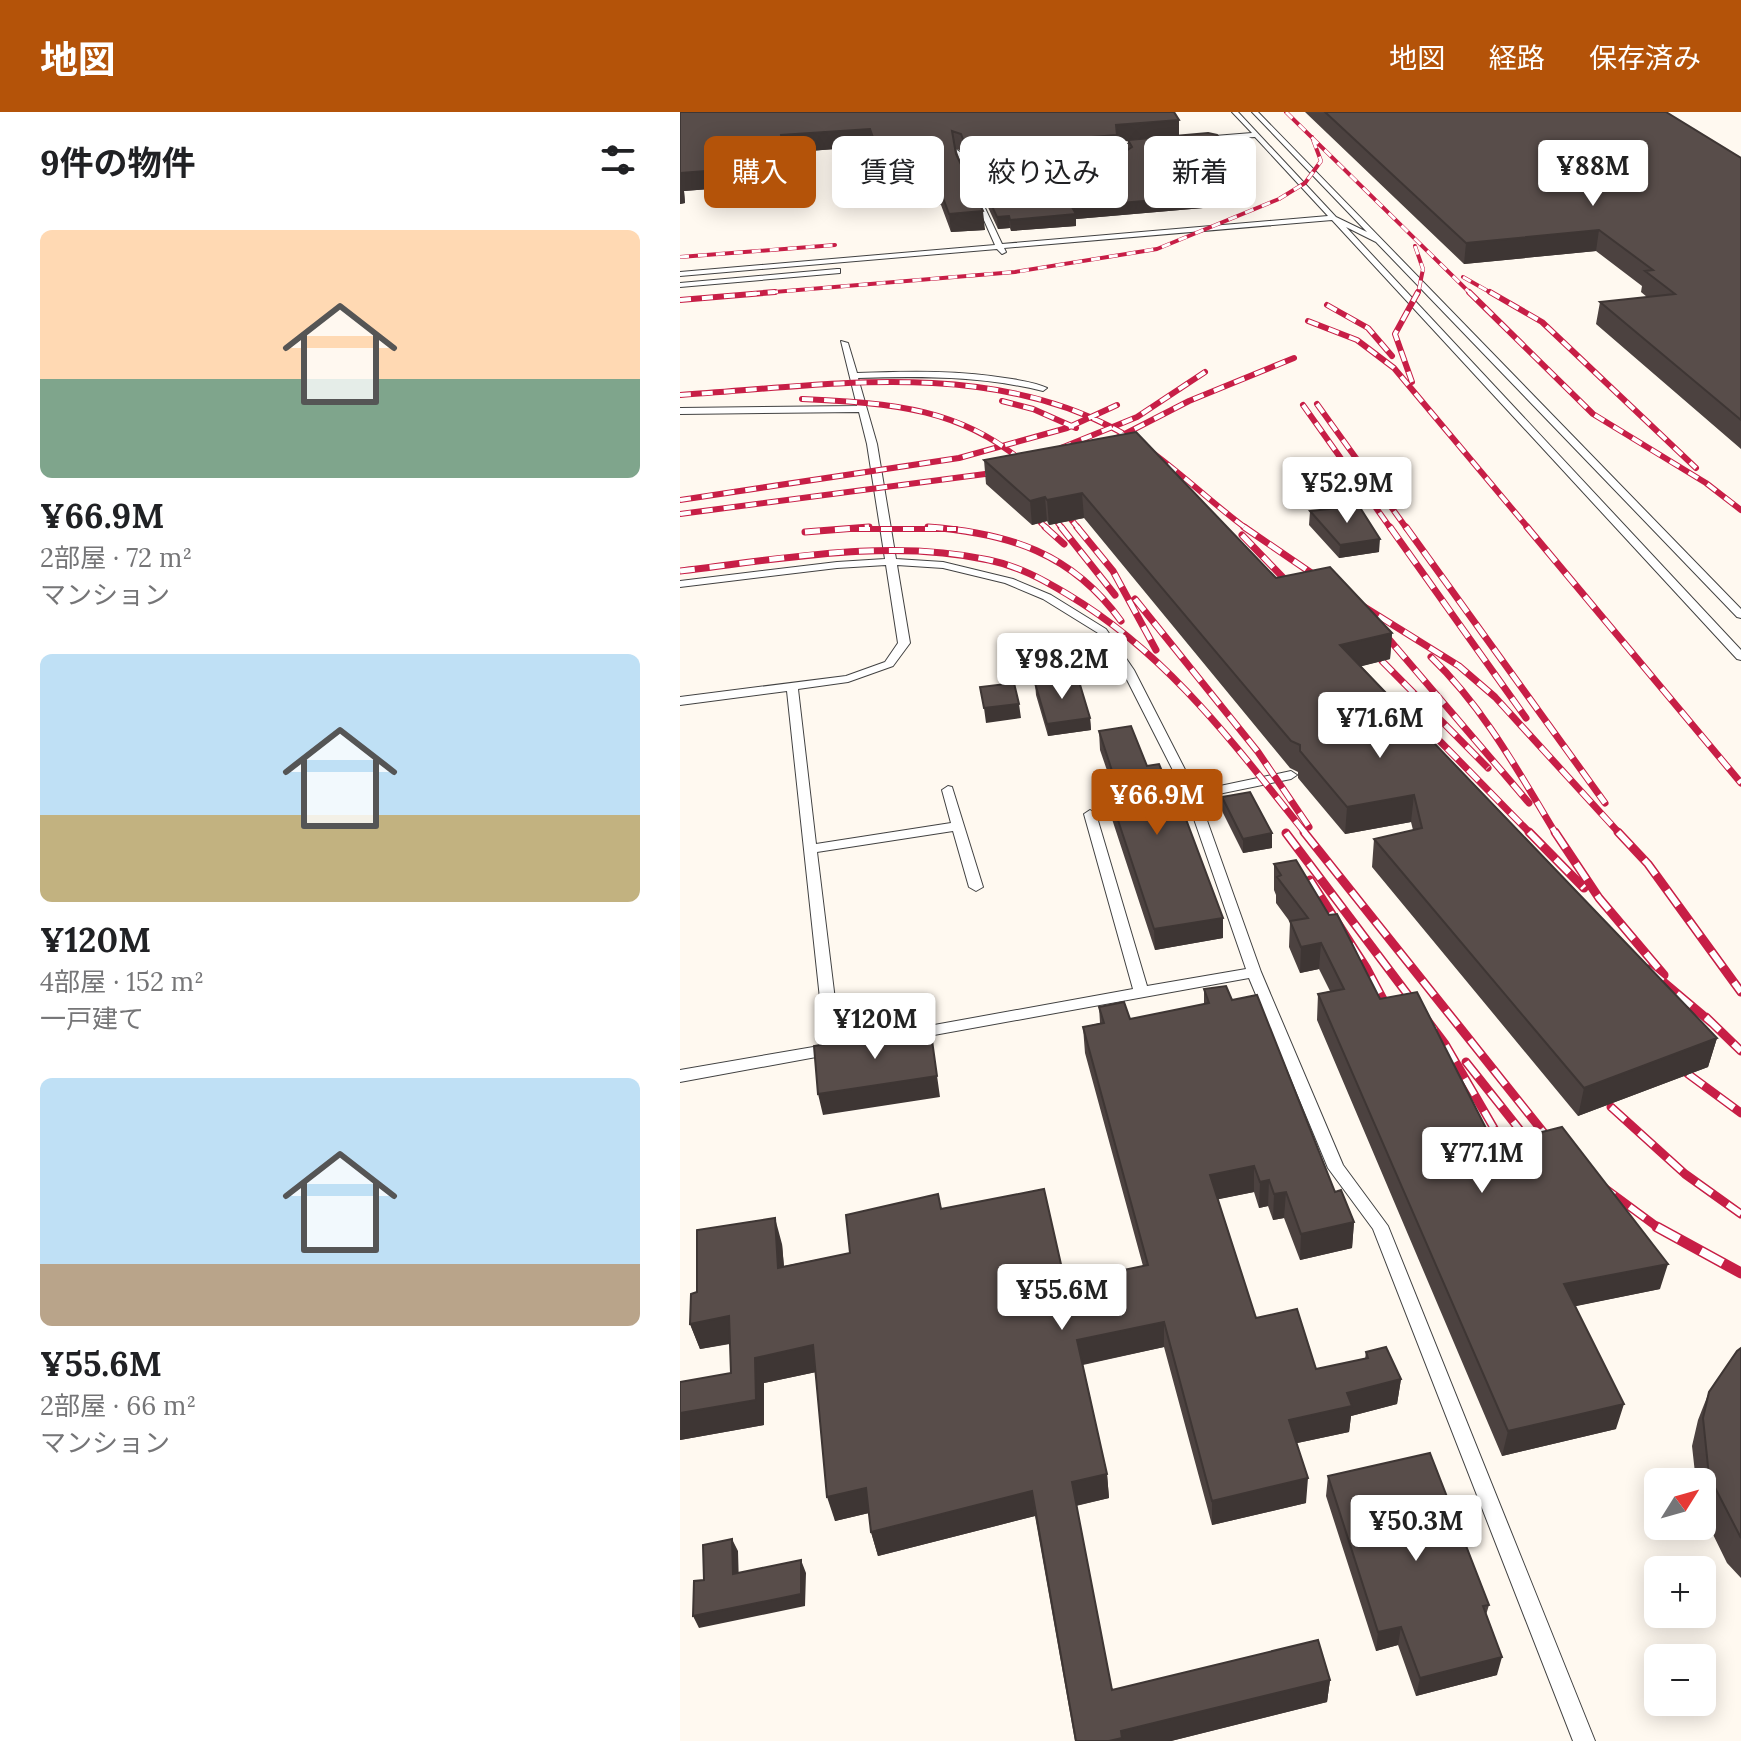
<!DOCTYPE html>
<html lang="ja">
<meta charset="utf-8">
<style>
body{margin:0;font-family:Lora,"Noto Sans JP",serif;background:#f2f2f2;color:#202124;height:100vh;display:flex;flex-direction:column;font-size:30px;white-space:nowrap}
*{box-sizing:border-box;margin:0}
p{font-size:26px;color:#757577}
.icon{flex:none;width:44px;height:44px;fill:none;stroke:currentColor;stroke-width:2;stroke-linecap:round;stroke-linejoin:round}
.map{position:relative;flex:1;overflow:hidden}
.panel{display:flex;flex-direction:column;background:#fff;width:680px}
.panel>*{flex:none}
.hud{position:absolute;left:24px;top:24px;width:760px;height:72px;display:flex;gap:16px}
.needle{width:52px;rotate:53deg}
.controls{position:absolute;left:964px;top:1356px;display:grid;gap:16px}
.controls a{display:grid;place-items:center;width:72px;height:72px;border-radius:12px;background:#fff;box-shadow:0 4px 20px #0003;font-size:40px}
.price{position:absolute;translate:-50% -68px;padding:0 18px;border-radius:8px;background:#fff;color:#222;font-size:26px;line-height:52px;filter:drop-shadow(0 2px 4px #0008)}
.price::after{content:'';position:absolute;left:50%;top:48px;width:24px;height:18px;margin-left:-12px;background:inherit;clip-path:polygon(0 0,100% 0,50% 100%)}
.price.current{background:#b45309;color:#fff}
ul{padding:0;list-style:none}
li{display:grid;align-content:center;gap:16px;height:424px;padding:0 40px}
li span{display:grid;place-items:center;height:248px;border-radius:12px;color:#555}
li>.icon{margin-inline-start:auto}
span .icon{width:144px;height:144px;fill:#fffc;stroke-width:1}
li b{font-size:34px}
h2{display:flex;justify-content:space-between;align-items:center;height:96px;padding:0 40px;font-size:34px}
.chip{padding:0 28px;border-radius:12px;background:#fff;box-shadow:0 4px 20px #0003;font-size:28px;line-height:72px}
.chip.current{background:#b45309;color:#fff}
header{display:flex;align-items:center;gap:48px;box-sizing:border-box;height:112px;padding:0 40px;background:#b45309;color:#fff}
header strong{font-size:38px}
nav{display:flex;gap:44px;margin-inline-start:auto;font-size:28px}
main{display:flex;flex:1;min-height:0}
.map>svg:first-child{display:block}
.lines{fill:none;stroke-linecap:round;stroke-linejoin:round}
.lane-casing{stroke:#424242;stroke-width:2}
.lane{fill:#fff;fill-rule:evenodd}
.rail-far4-casing{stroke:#c71e46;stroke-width:4}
.rail-far3-casing{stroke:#c71e46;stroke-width:6}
.rail-far2-casing{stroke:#c71e46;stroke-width:7}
.rail-far1-casing{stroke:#c71e46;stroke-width:9}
.rail-casing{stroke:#c71e46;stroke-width:11}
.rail-far4{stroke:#fff;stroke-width:3;stroke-dasharray:9;stroke-linecap:butt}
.rail-far3{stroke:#fff;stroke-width:4;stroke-dasharray:11;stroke-linecap:butt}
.rail-far2{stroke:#fff;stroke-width:5;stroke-dasharray:15;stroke-linecap:butt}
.rail-far1{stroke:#fff;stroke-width:6;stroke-dasharray:19;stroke-linecap:butt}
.rail{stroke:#fff;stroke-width:8;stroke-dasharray:25;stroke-linecap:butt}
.wall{fill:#4c4240;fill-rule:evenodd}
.shaded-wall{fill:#3e3634}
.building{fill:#584d4a;stroke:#3e3634;stroke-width:2}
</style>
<header>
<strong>地図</strong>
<nav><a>地図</a><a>経路</a><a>保存済み</a></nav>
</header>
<main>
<section class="panel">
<h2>9件の物件<svg class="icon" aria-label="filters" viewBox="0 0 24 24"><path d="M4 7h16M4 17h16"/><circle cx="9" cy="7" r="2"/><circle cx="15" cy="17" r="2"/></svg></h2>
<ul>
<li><span style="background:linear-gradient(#ffd9b3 60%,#7fa58c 0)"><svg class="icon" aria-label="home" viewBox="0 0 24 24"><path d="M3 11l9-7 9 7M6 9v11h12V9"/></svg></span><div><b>¥66.9M</b><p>2部屋 · 72 m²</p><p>マンション</p></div></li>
<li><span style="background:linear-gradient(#bfe0f5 65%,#c2b280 0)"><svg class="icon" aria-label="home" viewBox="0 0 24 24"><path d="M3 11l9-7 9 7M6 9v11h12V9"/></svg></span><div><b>¥120M</b><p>4部屋 · 152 m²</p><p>一戸建て</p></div></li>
<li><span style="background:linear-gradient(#bfe0f5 75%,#b9a48a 0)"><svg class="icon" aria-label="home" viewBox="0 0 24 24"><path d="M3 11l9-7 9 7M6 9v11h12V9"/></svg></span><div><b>¥55.6M</b><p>2部屋 · 66 m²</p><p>マンション</p></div></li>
</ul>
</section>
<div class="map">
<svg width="1061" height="1629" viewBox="0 0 1061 1629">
<rect width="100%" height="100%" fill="#fff9f0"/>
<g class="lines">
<defs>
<path id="lane" d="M552,0h6l98,105 31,15 -115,-120h6l483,497v9l-4,-1 -361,-375 -30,-15 395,423v10l-4,-1 -405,-439 -328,28 2,4 -4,2 -5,-5 -317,27v-4l315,-27 -41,-93 3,-2 3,2 6,16 23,-2 3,2 -24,4 34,72 326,-28 -73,-79 -55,3 2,-3 50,-4z
M465,30l2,3 -24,3 5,10 -15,2 -3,-2 12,-3 -5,-10z
M157,157h3v4l-160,14v-4z
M161,229l7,2 9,30c52,-2 103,-3 155,6 12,2 25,4 35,9l-4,3c-61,-15 -122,-15 -185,-13l19,66 19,115 47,3 70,17 38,16 55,34 28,41 62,121 95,-20 6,4 -6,4 -92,19 62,174 82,193 45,61 207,515h-22l-200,-512 -45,-61 -79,-190 -337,61 -5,-1 -3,-4 3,-4 5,-1 221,-40 -49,-175 6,-4 6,4 51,172 99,-17 -60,-173 -64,-126 -24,-37 -55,-34 -38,-16 -62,-15 -46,-3 13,78 -17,23 -45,16 -50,7 18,155 135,-21 -9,-33 6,-4 4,1 31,100 -7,4 -7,-4 -16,-56 -136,21 24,197 -3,4 -158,29v-12l145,-25 -38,-354 -107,14v-8l166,-21 39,-14 13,-19 -12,-78 -49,3 -157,19v-6l157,-19 48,-3 -18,-115 -8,-32 -179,2v-6l177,-2z"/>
</defs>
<!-- lane casing -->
<use href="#lane" class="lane-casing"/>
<!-- lane -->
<use href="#lane" class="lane"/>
<defs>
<path id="rail-far4" d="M606,0l185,182
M735,134l8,23 -5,25
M0,145l155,-12
M783,165l30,17
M71,182l264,-22 142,-23 122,-50 26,-16 16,-22 -9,-24"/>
<path id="rail-far3" d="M789,180l124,122 113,69 35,27
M810,180l52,30 154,146
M0,188l95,-8
M647,193l41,23 24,28
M628,209l49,19 37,28 135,161
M732,270l-17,-48 23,-42
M0,283c141,-9 300,-36 431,32 50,25 91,69 136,102
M122,287c88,4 163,8 230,71
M322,289l31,8 43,19
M637,292l90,125
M623,293l88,124
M435,327l74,-38 105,-43
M381,336l76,-31 68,-45
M0,388l279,-42 108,-30 50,-23
M379,393l20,24
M0,402l328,-43
M361,411l7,6
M378,411l5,6
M157,417h119"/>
<path id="rail-far2" d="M248,415c81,6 144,26 193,94
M365,415l19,17
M381,415l54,68
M397,415l36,44 43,79
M564,415l82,56
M710,415l136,191
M726,415l199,276
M847,415l214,256
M125,420l64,-5
M562,423l55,57
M0,459c101,-12 209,-33 309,-11 29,6 53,19 78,34 101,60 167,150 239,240
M455,487l123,153 51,75
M673,488l106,66 36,31 125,137
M696,512l153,179
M751,545c53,51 87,114 125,177
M702,549l106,107
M746,615l105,107"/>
<path id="rail-far1" d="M624,720l252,316
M849,720l55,56
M875,720l44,66 65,77
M938,720l30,32 93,128
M606,721l159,211 68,117
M630,768l57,89 25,47
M968,857l64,54
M1026,905l35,34
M786,950l72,91
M1008,962l53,39
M931,995l74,67 56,40
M919,1072l61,45"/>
<path id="rail" d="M977,1115l84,46"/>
</defs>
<!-- rail-far4 casing -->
<use href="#rail-far4" class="rail-far4-casing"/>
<!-- rail-far3 casing -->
<use href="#rail-far3" class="rail-far3-casing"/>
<!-- rail-far2 casing -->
<use href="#rail-far2" class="rail-far2-casing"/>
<!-- rail-far1 casing -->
<use href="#rail-far1" class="rail-far1-casing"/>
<!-- rail casing -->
<use href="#rail" class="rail-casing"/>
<!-- rail-far4 -->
<use href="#rail-far4" class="rail-far4"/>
<!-- rail-far3 -->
<use href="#rail-far3" class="rail-far3"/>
<!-- rail-far2 -->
<use href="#rail-far2" class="rail-far2"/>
<!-- rail-far1 -->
<use href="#rail-far1" class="rail-far1"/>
<!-- rail -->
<use href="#rail" class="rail"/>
</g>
<!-- wall -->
<path class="wall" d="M0,0l499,24 60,37 -50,4 14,31 -127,11v7l-65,5 -1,-3 -12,1 -25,-54 -1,-10h-4l-5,-14 -7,-2 29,81 -34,2 -10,-27 -18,1 -7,-18 -29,-1 -14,-41 -89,7 7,53 -40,2 -4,-22 -63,5 1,12 -5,1zM448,29v8l-2,2 -9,1v-10z
M625,0h361l75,46v291l-145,-125 4,-22 47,-5 -6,-5 1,-6 -46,-35 -132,13z
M456,320l140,146 116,55 -2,26 -29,7 356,372 -9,29 -130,49 -206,-249 2,-28 39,-9 -2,-8 -66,12 -47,-56v-6l-8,-4 -206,-250 -35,7 -2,-4 -15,4 -46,-41 -2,-24z
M630,399l69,41 -40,6 -30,-33z
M355,571l55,35 1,12 -43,6 -12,-41z
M419,619l48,35 76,152v20l-68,12 -45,-137 -1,-20 3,-8 -12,-35z
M542,685l50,36v15l-29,5 -21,-42z
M594,752l220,280 166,145 -85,17 41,123 -114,27 -185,-436 1,-26 12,-3 -11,-22 -19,4 -11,-26 1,-25 -14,-19v-8l-2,-5z
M524,877l28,11 103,192 19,30 -2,26 -52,12 -16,-42 -11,2 -5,-14 -9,2 -5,-16 -36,7 38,119 60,51 49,-10 1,-7 35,27 -4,25 -46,12 -2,16 -52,11 9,60 -94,22 -48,-178 -81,18 24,109 2,24 -33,8 36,184 218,-10 -3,22 -156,39h-96l-40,-225 -157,40 -7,-24 -2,-19 -34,8 -19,-149 -52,11v42l-84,15v-58l51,-9 -1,-29 -30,5 -10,-25 7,-32 85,-48 2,22 66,-13 91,-44 124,73 78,-16 -58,-213 -2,-26 17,-4 -1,-16 31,12 74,-15z
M1061,1236v230l-14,-15 -25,-51v-30h-6l-4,-36 6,-26 11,-28z
M648,1364l161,129 -3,10 11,60 -81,21 -18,-51 -22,6 -50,-155z"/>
<!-- shaded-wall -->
<path class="shaded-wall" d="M499,8v16l-62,6v10l-149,13 -2,-18 150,-22z
M190,17l3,17 -89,7 7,53 -40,2 -4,-18 34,-55z
M559,50v11l-58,4v-11z
M65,56l4,18 -65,5 1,12 -5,1v-31z
M259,75l2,18 -18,1 -2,-18z
M523,84v12l-127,11v7l-65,5 -1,-11 62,-13z
M303,99l2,19 -34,2 -2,-18z
M329,104l1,12 -12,1 -1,-12z
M919,118l-3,21 -132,13 2,-21z
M402,381l2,25 -35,7 -2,-25z
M365,385l2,24 -15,4 -2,-24z
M700,427l-1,13 -40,6 1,-13z
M712,521l-2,26 -51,13 1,-27z
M339,592l2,14 -35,5 -2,-15z
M410,606l1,12 -43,6 -1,-12z
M734,683l-3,27 -66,12 2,-27z
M592,721v15l-29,5v-14z
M543,806v20l-68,12 -1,-21z
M641,831l-2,26 -19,4 1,-26z
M250,914l10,71 -117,18 -5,-21z
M1037,926l-9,29 -130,49 6,-28z
M574,1054v26l-44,9v-26z
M589,1068l-1,26 -9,2 1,-26z
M606,1080l-2,26 -11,2 1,-26z
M95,1106l7,26 4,49 -8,-25z
M674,1110l-2,26 -52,12 1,-26z
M988,1152l-8,25 -103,21 7,-26z
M49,1204l9,26 -38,7 -10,-25z
M484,1210v25l-84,18 -3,-25z
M133,1233l8,26 -57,12v42l-84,15v-27l75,-55z
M721,1267l-4,25 -46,12 -2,16 -61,13 1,-25 58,-27z
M944,1292l-8,25 -114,27 6,-25z
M427,1362l2,24 -35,8 -2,-24z
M628,1366l-2,25 -94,22v-24z
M186,1376l7,24 -38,9 -8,-24z
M352,1379l3,25 -157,40 -7,-24z
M52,1427l6,12 1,35 -6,-12z
M121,1448l5,13 -1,33 -106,22 -6,-12z
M721,1515l-3,18 -22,6 2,-19z
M822,1545l-5,18 -81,21 4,-18z
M650,1568l-3,22 -156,39h-62l12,-10z"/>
<!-- building -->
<path class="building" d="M0,0h494l5,8 -63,5 1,10 -151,12 -5,-13 -9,-3 4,23 27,57 -34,3 -10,-27 -18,1 -7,-18 -30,-1 -14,-40 -89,6 7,52 -41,3 -2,-22 -65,5 1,12h-1z
M645,0h341l75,46v262l-141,-118 75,-8 -30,-23 8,-1 -54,-40 -133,13z
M528,21l9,2 22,27 -58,4 22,30 -131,11 4,7 -66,6 -1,-4 -12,1 -25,-53 154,-13 6,-4 -4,-7z
M456,320l140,146 54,-11 62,66 -52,12 377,393 -133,50 -210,-249 48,-11 -8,-33 -67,12 -47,-56v-6l-9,-4 -209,-248 -35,7 -2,-3 -15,4 -46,-41z
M679,394l21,33 -40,6 -30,-34z
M398,566l12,40 -43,6 -12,-41z
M334,571l5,21 -35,4 -4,-21z
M451,614l16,40 12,-2 6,14 7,4 51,136 -69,11 -45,-136 5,-16 -15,-46z
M570,680l22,41 -29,6 -21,-42z
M616,748l33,55 8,-1 43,85 37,-7 77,152 68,-17 106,137 -104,20 60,120 -116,27 -190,-437 26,-5 -23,-46 -20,4 -11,-26 18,-3 -31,-41 4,-2 -7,-11z
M546,874l6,14 25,-5 78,197 6,-2 13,32 -53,12 -15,-42 -12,2 -5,-14 -9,2 -6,-16 -44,9 46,143 41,-9 19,60 52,-11 -2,-6 20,-5 15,32 -54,14 5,13 -63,14 19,58 -96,23 -48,-179 -87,18 30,134 -35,8 40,208 206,-50 12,40 -209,51 1,7 -13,3h-33l-44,-250 -161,41 -5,-44 -39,9 -14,-152 -58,13 1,42 -76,13v-31l51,-9 -2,-57 -39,8 1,-30 6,-2v-62l78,-12 3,50 72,-15 -4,-38 92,-21 3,15 103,-20 21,93 83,-17 -65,-238 21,-4 -5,-16 25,-5 6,17 79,-16 -5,-14z
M250,914l7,50 -119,18 -4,-48z
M1061,1236v190l-32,-62 -6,-58 6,-26 28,-41z
M750,1341l59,152 -6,1 19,51 -82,21 -19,-51 -23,5 -50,-156z
M52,1427l1,35 68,-14v34l-108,22 1,-35 10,-1 -1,-35z"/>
</svg>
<div class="controls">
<a><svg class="needle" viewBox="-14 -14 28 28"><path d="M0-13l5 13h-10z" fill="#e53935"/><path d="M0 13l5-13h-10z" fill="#757577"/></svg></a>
<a>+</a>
<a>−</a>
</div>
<b class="price" style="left:913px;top:96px">¥88M</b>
<b class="price" style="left:667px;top:413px">¥52.9M</b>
<b class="price" style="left:382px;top:589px">¥98.2M</b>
<b class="price" style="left:700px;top:648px">¥71.6M</b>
<b class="price current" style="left:477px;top:725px">¥66.9M</b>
<b class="price" style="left:195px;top:949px">¥120M</b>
<b class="price" style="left:802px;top:1083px">¥77.1M</b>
<b class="price" style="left:382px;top:1220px">¥55.6M</b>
<b class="price" style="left:736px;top:1451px">¥50.3M</b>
<div class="hud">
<a class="chip current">購入</a>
<a class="chip">賃貸</a>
<a class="chip">絞り込み</a>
<a class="chip">新着</a>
</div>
</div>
</main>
